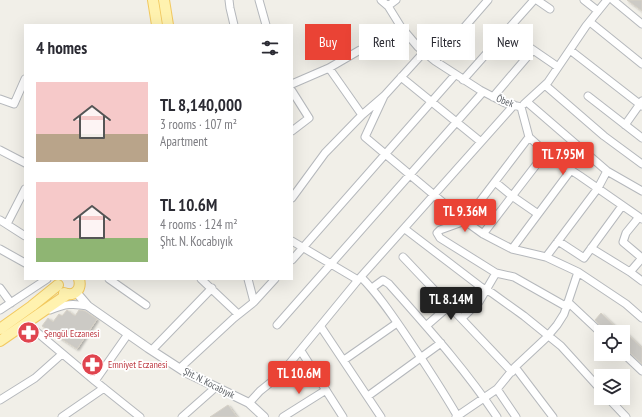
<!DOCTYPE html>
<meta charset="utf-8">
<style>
body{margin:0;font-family:"PT Sans Narrow",sans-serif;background:#f2f2f3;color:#2b2b33;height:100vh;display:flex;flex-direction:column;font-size:15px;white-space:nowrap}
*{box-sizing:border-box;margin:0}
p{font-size:13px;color:#7c7c81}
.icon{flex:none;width:22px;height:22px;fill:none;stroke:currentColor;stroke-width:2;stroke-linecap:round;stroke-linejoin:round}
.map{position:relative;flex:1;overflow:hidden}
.sheet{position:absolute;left:24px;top:24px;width:269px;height:256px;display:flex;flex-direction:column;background:#fff;border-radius:0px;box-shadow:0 4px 16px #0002}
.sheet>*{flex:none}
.top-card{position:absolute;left:305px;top:24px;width:277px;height:36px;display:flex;gap:8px}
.buttons{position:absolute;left:594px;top:325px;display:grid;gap:8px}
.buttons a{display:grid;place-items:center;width:36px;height:36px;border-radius:0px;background:#fff;box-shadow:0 4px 16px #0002;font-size:20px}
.price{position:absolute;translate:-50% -34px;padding:0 9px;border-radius:4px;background:#ea4335;color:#fff;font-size:13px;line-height:26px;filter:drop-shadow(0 1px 2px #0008)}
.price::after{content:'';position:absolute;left:50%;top:24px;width:12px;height:9px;margin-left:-6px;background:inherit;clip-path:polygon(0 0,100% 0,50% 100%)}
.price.active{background:#222;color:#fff}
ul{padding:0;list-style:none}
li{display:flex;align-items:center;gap:12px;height:100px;padding:0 12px}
li span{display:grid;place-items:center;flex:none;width:112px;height:80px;border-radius:0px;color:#555}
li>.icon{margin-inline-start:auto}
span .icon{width:48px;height:48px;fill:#fffc;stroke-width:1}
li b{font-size:17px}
h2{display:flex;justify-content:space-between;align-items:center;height:48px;padding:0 12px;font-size:17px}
.tag{padding:0 14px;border-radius:0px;background:#fff;box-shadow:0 4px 16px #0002;font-size:14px;line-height:36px}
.tag.active{background:#ea4335;color:#fff}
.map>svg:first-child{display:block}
.building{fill:#cccac5;stroke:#d6d1c6;filter:url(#shadow)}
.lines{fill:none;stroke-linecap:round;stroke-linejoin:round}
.minor-casing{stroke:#b5b8bc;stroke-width:9}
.tertiary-casing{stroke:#b5b8bc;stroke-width:10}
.primary-casing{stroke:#f2c960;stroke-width:12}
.minor{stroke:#fff;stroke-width:7}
.tertiary{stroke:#fff;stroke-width:8}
.primary{stroke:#fff2af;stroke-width:10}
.labels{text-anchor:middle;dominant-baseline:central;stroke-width:3.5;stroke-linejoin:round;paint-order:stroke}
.street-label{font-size:10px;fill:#5f6368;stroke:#fff}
.health-label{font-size:10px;fill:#be3a42;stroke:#fff;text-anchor:start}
</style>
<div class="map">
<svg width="642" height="417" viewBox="0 0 642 417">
<defs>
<filter id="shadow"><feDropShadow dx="2" dy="1.5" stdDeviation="1" flood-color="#0004"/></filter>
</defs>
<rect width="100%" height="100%" fill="#f1efe8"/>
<!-- building -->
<path class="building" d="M627,0h15v11z
M67,310l8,6 4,-6 6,1 12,8 -20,30 -35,-23 6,-8 5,4 6,-8 3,2z
M601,313l20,19h-15l-11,-12z
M623,330l19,18v16l-16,-15 -3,-1z
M228,405l9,12h-27z"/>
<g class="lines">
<defs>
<path id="minor" d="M229,0l1,8 4,17
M259,0l7,25
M381,0l7,6 13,21 17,20 17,14 45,29 25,13 16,4
M537,0l13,9
M584,0l14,11
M613,0l29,24
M388,6l8,-6
M590,22l52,42
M507,32l51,35
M570,50l72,56
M435,61l53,-61
M329,68l33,47
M401,77l80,65
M463,80l71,-80
M292,84l37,-16 31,-18
M545,85l59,51 38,28
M292,91l17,27 -17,13
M384,96l-19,41 100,84 18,13 29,15 34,8 32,15 48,32 16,14
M588,96l54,42
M493,97l40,-47
M0,99l14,5 11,-25
M527,102l80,69 35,20
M524,104l24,-22 38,-56 21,-26
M521,107l8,30 11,10 14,12 26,17 62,43
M625,125l17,-24
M529,137l-64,84 -25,9 -3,3 3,5 56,35 18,4 53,30
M0,150l25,13
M495,182l17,14 26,18
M292,198l33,-45 37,-38 22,-19 40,-44
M639,217l-13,16 -3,9 19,16
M0,220l25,16
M7,224l18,-35
M405,229l76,58 11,6 32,23 37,30 40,44
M483,234l63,-82
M292,241l66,39
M558,241l26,17 38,-52
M591,248l39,24
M0,249l25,14
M512,249l59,-79
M403,257l109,115
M546,257l52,-69 9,-17
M642,258l-12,14 12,9
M292,260l163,-185
M361,277c16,16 29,35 42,54 19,28 38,57 55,86
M109,279l37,26
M201,279l37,35
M248,279l6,23 21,-23
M0,288l11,15
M372,288l11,-8 6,4c38,43 77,86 108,133
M568,302l33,31
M0,310l47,-31
M50,310c15,-6 22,-7 38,-4
M462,318l17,-16 17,-29
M26,323l69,58 45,36
M277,325l206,-233
M426,326l23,-20
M321,327l60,90
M152,350l60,-62
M301,351l42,66
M623,353l19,18
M344,360l53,-37
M515,367l38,50
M180,368l54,-50 20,-16
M95,381l33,-47
M497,389l19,28
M368,396l73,-53
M608,398l18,19
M0,400l35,-22 27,-24
M249,403l11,-12 20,-16 78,-95 156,-175
M62,417l42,-29
M182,417l34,-30
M283,417l43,-27
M456,417l41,-28 18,-22 31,-29 11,-13 7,-11 14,-42"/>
<path id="tertiary" d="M76,292l12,14 60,42 37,24 64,31 15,14"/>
<path id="primary" d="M153,0l4,25
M164,0l4,25
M64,293c10,4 18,-3 15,-14
M0,329l32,-23 26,-21
M0,341l68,-47"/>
</defs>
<!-- minor casing -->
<use href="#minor" class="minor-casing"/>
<!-- tertiary casing -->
<use href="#tertiary" class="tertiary-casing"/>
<!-- primary casing -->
<use href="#primary" class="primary-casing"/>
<!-- minor -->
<use href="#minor" class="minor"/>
<!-- tertiary -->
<use href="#tertiary" class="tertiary"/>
<!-- primary -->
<use href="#primary" class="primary"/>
</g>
<!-- icons -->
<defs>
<symbol id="pharmacy-disc" viewBox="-11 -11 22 22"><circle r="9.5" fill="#e0444e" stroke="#fff"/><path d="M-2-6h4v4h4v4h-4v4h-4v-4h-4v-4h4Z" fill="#fff"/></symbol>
</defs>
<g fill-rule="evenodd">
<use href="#pharmacy-disc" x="16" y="320" width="25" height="25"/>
<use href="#pharmacy-disc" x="80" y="352" width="25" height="25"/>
</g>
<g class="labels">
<!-- street labels -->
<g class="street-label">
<text transform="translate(505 101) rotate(21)">Öbek</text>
<text transform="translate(209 383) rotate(27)">Şht. N. Kocabıyık</text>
</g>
<!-- health labels -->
<g class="health-label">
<text x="44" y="333">Şengül Eczanesi</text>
<text x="108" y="364">Emniyet Eczanesi</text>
</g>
</g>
</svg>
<div class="buttons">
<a><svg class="icon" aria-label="locate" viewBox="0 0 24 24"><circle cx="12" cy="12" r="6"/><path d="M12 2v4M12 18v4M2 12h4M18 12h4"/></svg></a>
<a><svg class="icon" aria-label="layers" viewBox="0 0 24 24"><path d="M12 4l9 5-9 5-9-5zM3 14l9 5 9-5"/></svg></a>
</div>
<b class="price" style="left:563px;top:176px">TL 7.95M</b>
<b class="price" style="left:465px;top:233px">TL 9.36M</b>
<b class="price active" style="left:451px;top:321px">TL 8.14M</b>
<b class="price" style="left:299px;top:395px">TL 10.6M</b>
<div class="top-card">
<a class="tag active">Buy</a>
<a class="tag">Rent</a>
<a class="tag">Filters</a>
<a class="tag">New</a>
</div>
<section class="sheet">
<h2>4 homes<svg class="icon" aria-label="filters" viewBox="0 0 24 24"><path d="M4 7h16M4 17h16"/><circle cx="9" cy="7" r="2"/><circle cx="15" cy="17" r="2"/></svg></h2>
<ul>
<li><span style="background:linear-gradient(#f6c9c9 65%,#b9a48a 0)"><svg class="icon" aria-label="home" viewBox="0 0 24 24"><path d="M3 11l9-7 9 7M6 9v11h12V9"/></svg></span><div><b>TL 8,140,000</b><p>3 rooms · 107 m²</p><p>Apartment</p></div></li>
<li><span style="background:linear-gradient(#f6c9c9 70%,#8fb573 0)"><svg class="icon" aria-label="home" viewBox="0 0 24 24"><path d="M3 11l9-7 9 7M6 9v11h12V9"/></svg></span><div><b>TL 10.6M</b><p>4 rooms · 124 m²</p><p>Şht. N. Kocabıyık</p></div></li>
</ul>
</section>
</div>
